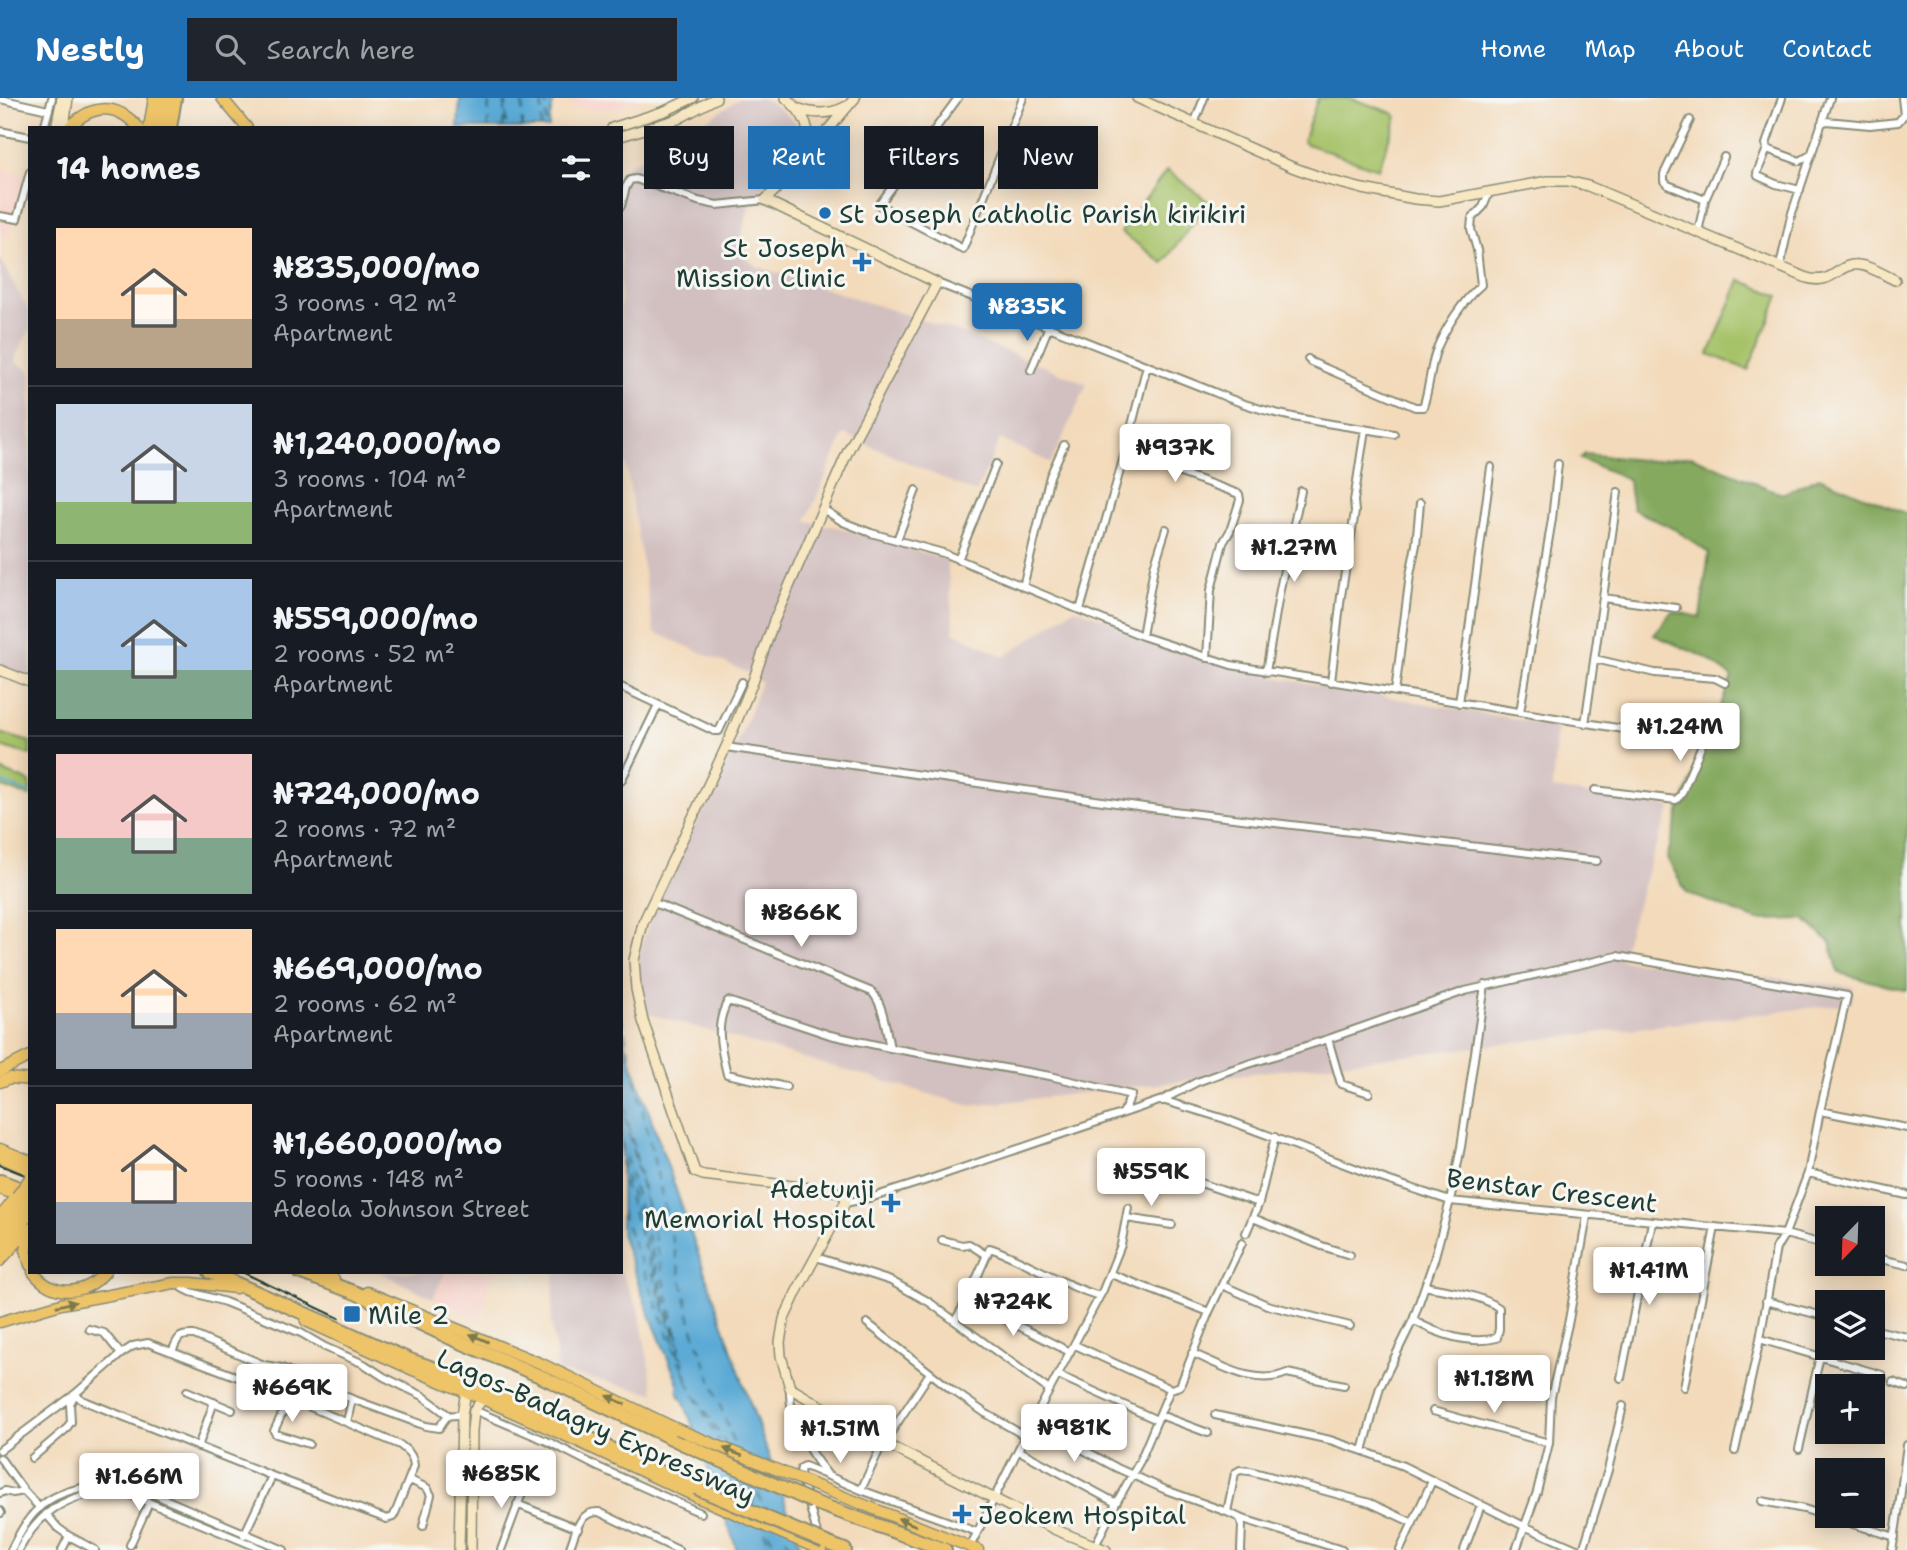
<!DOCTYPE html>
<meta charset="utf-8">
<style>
body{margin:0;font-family:"Shantell Sans",sans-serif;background:#20242c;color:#f1f3f6;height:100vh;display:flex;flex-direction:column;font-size:26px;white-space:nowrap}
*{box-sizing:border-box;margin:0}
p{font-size:23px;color:#9ea1a6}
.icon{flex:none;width:38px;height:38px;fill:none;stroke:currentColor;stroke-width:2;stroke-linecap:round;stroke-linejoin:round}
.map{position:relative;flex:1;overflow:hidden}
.sheet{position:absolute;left:28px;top:28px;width:595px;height:1148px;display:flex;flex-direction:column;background:#171b24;border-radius:0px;box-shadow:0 4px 18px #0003}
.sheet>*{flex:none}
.guide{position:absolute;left:644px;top:28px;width:665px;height:63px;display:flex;gap:14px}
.needle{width:46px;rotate:203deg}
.fabs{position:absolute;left:1815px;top:1108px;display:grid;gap:14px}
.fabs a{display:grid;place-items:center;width:70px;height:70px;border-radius:0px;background:#171b24;box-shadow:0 4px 18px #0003;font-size:35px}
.price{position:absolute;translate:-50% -60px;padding:0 16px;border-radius:7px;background:#fff;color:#222;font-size:23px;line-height:46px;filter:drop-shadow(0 2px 4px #0008)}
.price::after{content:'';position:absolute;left:50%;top:42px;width:21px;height:16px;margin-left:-10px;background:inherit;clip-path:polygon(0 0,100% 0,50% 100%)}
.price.active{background:#1f6fb2;color:#fff}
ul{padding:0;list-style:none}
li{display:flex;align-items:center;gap:21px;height:175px;padding:0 28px}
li+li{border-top:2px solid #363941}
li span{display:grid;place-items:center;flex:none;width:196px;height:140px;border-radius:0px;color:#555}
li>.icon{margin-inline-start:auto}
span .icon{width:84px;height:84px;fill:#fffc;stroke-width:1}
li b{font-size:30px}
h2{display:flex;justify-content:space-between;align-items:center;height:84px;padding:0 28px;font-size:30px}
.chip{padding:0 24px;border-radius:0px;background:#171b24;box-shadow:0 4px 18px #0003;font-size:24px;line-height:63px}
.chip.active{background:#1f6fb2;color:#fff}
header{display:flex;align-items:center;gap:42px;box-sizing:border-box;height:98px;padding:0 35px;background:#1f6fb2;color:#fff}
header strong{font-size:33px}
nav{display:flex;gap:38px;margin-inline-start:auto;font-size:24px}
.search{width:490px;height:63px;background:#20242c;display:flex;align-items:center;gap:18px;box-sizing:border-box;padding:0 24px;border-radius:0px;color:#9ea1a6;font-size:26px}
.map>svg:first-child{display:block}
.built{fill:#f7d1c8}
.industrial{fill:#d2bfc0}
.green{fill:#a7c36a;stroke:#63804f;stroke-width:2}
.forest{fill:#85a95e;stroke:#527349;stroke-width:2}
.water{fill:#5caad6;stroke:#3e7485;stroke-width:2}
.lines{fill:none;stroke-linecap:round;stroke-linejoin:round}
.stream{stroke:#5caad6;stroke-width:2}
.ferry{stroke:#315e65;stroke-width:2;stroke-dasharray:9 7;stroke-linecap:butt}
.street-casing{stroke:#898c77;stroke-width:10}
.secondary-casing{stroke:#898c77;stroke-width:12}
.primary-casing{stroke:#898c77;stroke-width:13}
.highway-casing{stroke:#898c77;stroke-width:16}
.street{stroke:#fff;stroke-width:6}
.secondary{stroke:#f8e7c3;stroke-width:9}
.primary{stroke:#eec469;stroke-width:10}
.highway{stroke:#eec469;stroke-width:12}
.rail{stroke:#1f3d34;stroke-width:2}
.primary-bridge-casing{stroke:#898c77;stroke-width:13;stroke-linecap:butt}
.highway-bridge-casing{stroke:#898c77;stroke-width:16;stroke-linecap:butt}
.primary-bridge{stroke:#eec469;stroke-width:10}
.highway-bridge{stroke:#eec469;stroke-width:12}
.oneway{fill:#7c7a4c}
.poi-dot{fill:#1f6fb2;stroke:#f6f6f2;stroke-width:2.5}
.labels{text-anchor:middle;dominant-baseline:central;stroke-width:6;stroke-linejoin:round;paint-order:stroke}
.poi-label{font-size:26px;fill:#1f3d34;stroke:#f6f6f2;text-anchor:start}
.street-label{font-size:26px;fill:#1f3d34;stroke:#f6f6f2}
</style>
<header>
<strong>Nestly</strong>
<div class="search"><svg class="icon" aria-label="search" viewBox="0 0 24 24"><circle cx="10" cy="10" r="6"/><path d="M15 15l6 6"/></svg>Search here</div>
<nav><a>Home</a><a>Map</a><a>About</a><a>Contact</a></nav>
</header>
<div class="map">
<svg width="1907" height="1452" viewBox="0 0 1907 1452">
<rect width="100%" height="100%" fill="#f6f6f2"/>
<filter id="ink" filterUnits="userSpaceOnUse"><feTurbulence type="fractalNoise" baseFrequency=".0143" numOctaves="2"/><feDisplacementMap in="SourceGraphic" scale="14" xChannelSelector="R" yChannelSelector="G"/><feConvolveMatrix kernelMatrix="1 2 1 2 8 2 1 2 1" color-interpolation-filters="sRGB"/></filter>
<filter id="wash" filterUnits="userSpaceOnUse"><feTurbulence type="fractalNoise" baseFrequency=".00686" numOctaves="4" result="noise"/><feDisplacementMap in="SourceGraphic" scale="28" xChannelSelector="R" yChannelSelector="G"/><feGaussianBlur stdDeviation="1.57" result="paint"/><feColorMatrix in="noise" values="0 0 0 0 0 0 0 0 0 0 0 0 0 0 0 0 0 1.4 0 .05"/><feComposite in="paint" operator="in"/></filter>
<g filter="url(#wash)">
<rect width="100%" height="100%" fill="#f3daba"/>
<!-- built -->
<path class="built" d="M573,0h75l-36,11 -42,-1z
M0,69l27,10 -18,61 -9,-1z
M445,1174h49l-14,48 -47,-22z"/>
<!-- industrial -->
<path class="industrial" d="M740,0h22l12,6 21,18 6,14 -8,27 -21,20 -20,13 -15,56 19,14 200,65 131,53 -36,79 -51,-24 -24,54 -132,-59 -38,87 30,6 111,33 7,72 50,25 71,-49 147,54 60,17 275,47 -5,63 119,18 -19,50 -32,103 233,27 -1,16 -881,103 -325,-93 -6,-26 -1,-28 5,-22 15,-44 52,-97 30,-62 20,-52 -13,-9 -94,-41 -33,-196v-260l7,-11 44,-22z
M0,160l30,55v16l-12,23 -2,10 14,9v307l-30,-11z
M379,1174h66l-12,26z
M555,1174h66l18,38 15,83 -97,-22 -2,-27 -4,-22z"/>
<!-- green -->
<path class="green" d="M1318,0h32l43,15 4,4 -19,52 -71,-25 -4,-3z
M1167,72l42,32 -46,61 -42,-31z
M1740,182l39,16 -31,74 -39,-16z
M0,635l30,9v13l-30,-9z
M0,672l30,12v14l-30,-10z"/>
<!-- forest -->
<path class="forest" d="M1585,356l65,7 41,-5 91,38 37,-17 88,37v477l-68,-18 -9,-31 -26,-23 -47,1 -70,-27 -20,-35 12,-46 53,-135 -25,-19 -53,-23 18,-24 28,6 9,-64 -33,-23 -43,-21 -5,-30 -48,-20z"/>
<!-- water -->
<path class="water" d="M460,0h94l-5,23v7h-91z
M621,934l177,508 5,10h-66l-53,-148 -6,-9v-10l-32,-78 -25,-71z"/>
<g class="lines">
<!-- stream -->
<path class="stream" d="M0,684l30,11"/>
<!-- ferry -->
<path class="ferry" d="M506,0v30
M546,0v30
M488,30l1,-30
M503,30l2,-30
M521,30l2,-30
M523,30v-8
M541,30l1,-30
M621,918l71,310 43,121
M621,993l66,289 -66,-205
M621,1004l26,107
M621,1043l56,201
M621,1062l50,166
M621,1113l59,153
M676,1232l3,11
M687,1283l32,60
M697,1299l30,49
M737,1376l17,32
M746,1380l9,28
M749,1382l21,34
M764,1433l7,19
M768,1434l10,18
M786,1441l6,11"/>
</g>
</g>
<g filter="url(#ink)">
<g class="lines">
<defs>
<path id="street" d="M958,0l-79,107 84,44 60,-151
M1782,0l-16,46 1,5 -10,24 1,3 18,8 24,6
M0,1l48,11
M1690,22l-26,54v7l4,4 37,15
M1194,26l10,-26
M1821,26l5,-3 44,4 28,-3 6,-7 -2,-17
M44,30l8,-30
M0,33l30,6
M1767,51l33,12 12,-7
M621,108l5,-19 4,-7 6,-1 62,22 19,4 48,-5
M0,118l17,3 13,-47
M1698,134l7,-32 19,-43
M1780,168l11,-50 39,-118
M937,185l277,109c59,27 118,31 180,42
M1308,261l3,3 104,45h8c6,-17 7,-36 12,-53 7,-22 29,-55 46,-69l-4,-35 -6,-21 1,-11 11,-11 7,-16
M1031,272l18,-44
M1125,355l114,41 1,6 -10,31 -7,12 -12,47 -4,68
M823,411l20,13 28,11 72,20 199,83 89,29 472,77 -22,53 -5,5 -81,-10
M897,442l19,-50
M958,462l38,-96
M1023,489l27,-111 14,-31
M1603,500l73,10
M1080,512l45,-157 22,-88
M1142,538l12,-69 12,-38
M1595,561l60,14 60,5 10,5
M1266,574l14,-83 21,-98
M1331,584l10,-86 14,-84 -1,-11 11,-72
M621,589l93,44h5l23,-49
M1395,594l15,-117 6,-30 4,-42
M1459,605l32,-236
M1520,614l32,-193 6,-55
M1585,626l33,-232
M726,649l439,63 432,51
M621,683l37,-76
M652,804l220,90c12,13 14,39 18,56
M1328,941l13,45 28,9
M786,989l-59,-13c-6,-25 -13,-49 1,-73l102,34 60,13 160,28 81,19 -7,16
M1162,1002l63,19 156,59 69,23 335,33 42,11
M1820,1013l87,17
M1808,1075l99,22
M1186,1080l73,25
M845,1105l28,-6 51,-16 238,-81 35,-18 36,-13 95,-30 137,-48 152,-35 230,40 -27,115 -12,62 -23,61 -9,14 -16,91 -25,112
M1126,1120l46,7
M1253,1120l69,28 28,9
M1246,1135l13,-30 16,-66
M942,1142l20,5 7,-1 17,11
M816,1159l75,24 38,21 120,88
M1872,1159l35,8
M1111,1176l98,38
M177,1187l14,7 34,10 76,31 24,14 39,17 20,13 39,19 25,19
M1222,1187l45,20 83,21
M967,1202l103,52
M1766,1203l61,16
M1413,1222c24,14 56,25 84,18l2,-9v-21c-19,-14 -52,-17 -74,-22
M955,1223l12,-21 23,-52c38,13 71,37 110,48
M867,1225l85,67 33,23 40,23
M89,1231l15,4 17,21
M1872,1231l35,8
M1760,1241l122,36 1,4 -11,37
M1075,1247l96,44
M172,1254c6,-14 6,-18 22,-17l70,30 18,3 70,31 74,27 13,2c9,-14 7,-13 23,-13
M1192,1255c29,12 63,34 95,20l57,12
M1058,1277l99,45
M1621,1280l31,-156
M1893,1284l14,5
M1684,1289l31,-160
M790,1290c-2,30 18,63 37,86
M187,1293l45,19
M289,1301l-15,32 2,3 33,10
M474,1312l75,32 49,25 103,46
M1433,1313l116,32
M1160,1317l48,18
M1215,1317l115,25 33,11 40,15 121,60 55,24
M347,1324l5,-23
M1032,1324l85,46 49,22 61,22
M884,1345l46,-70
M198,1349l16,-45
M1799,1351l21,-93
M0,1352l75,-56 46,-40 12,-8 15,-3 103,39 149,63c8,6 13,10 14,21l-18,45 -3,6 -6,2 -115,-43 -190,-76 -7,-6 -5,10 1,18 -6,8 -33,28
M1018,1352l98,53
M1363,1353l17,-64 33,-67 21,-60 16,-59 11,-54 24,-162
M0,1360l24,33 15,16
M410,1382l17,8 4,7 -8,31
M861,1392l22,-48
M0,1395l5,-2 8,2 11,-2
M1762,1403l42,8 91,28
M517,1406l61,25
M0,1413l1,2
M46,1416l12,14 11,8 -7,14
M1240,1420l2,7 -1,25
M244,1437l28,-59
M69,1438l26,14
M819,1442l-19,-68 1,-4 4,-2 56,24 116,42
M130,1447l19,-42
M1095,1448l21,-43 24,-42 29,-69 2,-3 9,-3 29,-74 33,-69
M970,1449l55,-111 78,-146 18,-45 7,-37
M11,1452c7,-14 15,-30 27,-41 20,-21 66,-28 94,-22 7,1 14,5 21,7l131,56
M19,1452c24,-47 62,-63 112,-55l133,55
M501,1452l26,-70
M569,1452c7,-17 9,-39 30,-38l79,38
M1342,1452l-102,-32 -13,-6 8,-39 5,-3 10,1 120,32 43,20
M1400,1452l32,-69
M1464,1452l17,-45
M1516,1452l21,-58 12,-49 2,-46 18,-77 18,-104
M1583,1452l25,-80 15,-64
M1892,1452c7,-35 10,-70 15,-105"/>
<path id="secondary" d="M786,0c19,16 27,32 20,57
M855,0c-30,34 -56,71 -90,102l172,83 -89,168 -74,170 -22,63 -26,63 -83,176 -9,37 2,29 7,32 52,151 8,3 131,16 12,5 -1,7 -48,88 -13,28 -4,23 1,14 9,32 94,55 172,87 50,20
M1137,0l155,69 36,13 35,9 52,10 24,2 109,-20h20l20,5 219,92c27,8 31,-16 52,-13 12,1 25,10 36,15
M800,11c15,6 32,5 47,-3
M56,30l6,-30
M64,30l4,-30
M612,30l53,-17 28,-13
M621,38l57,-17 38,-21
M0,572l30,12
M459,1452l3,-135 4,-24
M471,1452l1,-119 2,-21 9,-11"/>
<path id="primary" d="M222,0l25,30
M68,30c24,-24 48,-26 71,0
M149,30l5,-30
M0,973l30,-15
M0,984l10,-4 20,2
M0,1051l30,12
M0,1091l22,8
M0,1119l17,-21
M30,1134l-4,18 4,15
M0,1163l30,-33
M33,1174c20,26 52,24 72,0
M318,1174l16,7
M367,1194l175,72 135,65
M306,1223l107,49 70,29 92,41 126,59 120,51
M0,1224l61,-18 113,-21h18l44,5
M819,1389l159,63"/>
<path id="highway" d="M159,30l5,-30
M170,30l5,-30
M0,1058l30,13
M0,1083l30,11
M0,1134l25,-31
M0,1150l30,-36
M210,1174l200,88 40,14 85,37 100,50 61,27
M299,1174l57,21 97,46 87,37 144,68
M813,1404l132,48
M824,1444l21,8"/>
</defs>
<!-- street casing -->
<use href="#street" class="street-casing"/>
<!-- secondary casing -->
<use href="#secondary" class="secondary-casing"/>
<!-- primary casing -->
<use href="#primary" class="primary-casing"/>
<!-- highway casing -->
<use href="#highway" class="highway-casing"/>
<!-- street -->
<use href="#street" class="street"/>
<!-- secondary -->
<use href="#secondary" class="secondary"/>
<!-- primary -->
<use href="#primary" class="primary"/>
<!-- highway -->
<use href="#highway" class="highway"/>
<!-- rail -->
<path class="rail" d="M0,1067l30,12
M242,1174l97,46"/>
<defs>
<path id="primary-bridge" d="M17,1098l13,-18
M677,1331l142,58"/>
<path id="highway-bridge" d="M25,1103l5,-7
M684,1346l129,58
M696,1390l128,54"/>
</defs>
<!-- primary-bridge casing -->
<use href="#primary-bridge" class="primary-bridge-casing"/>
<!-- highway-bridge casing -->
<use href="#highway-bridge" class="highway-bridge-casing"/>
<!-- primary-bridge -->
<use href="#primary-bridge" class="primary-bridge"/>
<!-- highway-bridge -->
<use href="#highway-bridge" class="highway-bridge"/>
</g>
<!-- one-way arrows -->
<defs><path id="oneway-solid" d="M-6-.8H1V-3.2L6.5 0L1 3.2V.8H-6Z" transform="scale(1.75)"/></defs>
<g class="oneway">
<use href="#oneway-solid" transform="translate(66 1206) rotate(-13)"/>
<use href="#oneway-solid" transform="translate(479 1240) rotate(-157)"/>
<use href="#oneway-solid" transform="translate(616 1302) rotate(-154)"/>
<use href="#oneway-solid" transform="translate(733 1354) rotate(-158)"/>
<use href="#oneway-solid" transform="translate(907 1424) rotate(-158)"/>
</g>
</g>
<!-- markers -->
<g class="poi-dot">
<circle cx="825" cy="115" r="7"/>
<path d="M858.5 153.5h7v7h7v7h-7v7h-7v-7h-7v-7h7z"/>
<path d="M887.5 1094.5h7v7h7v7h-7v7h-7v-7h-7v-7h7z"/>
<rect x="343" y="1207" width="18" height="18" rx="3.5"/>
<path d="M958.5 1405.5h7v7h7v7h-7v7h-7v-7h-7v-7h7z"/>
</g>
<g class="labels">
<!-- poi labels -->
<g class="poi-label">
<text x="839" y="115">St Joseph Catholic Parish kirikiri</text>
<text x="846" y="149" text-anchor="end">St Joseph<tspan x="846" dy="30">Mission Clinic</tspan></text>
<text x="875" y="1090" text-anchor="end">Adetunji<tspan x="875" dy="30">Memorial Hospital</tspan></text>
<text x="368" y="1216">Mile 2</text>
<text x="978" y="1416">Jeokem Hospital</text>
</g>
<!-- street labels -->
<g class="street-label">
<text transform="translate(1552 1092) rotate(7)">Benstar Crescent</text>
<text transform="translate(596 1328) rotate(24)">Lagos-Badagry Expressway</text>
</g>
</g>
</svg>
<div class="fabs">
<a><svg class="needle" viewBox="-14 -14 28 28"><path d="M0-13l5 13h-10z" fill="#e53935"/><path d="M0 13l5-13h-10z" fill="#9ea1a6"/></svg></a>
<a><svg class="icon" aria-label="layers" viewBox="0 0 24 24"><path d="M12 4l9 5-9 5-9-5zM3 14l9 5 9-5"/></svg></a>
<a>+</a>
<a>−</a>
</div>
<b class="price active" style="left:1027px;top:245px">₦835K</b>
<b class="price" style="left:1175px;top:386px">₦937K</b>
<b class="price" style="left:1294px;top:486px">₦1.27M</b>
<b class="price" style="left:1680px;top:665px">₦1.24M</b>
<b class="price" style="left:801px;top:851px">₦866K</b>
<b class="price" style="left:1151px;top:1110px">₦559K</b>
<b class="price" style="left:1649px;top:1209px">₦1.41M</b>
<b class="price" style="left:1013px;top:1240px">₦724K</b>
<b class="price" style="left:1494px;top:1317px">₦1.18M</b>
<b class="price" style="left:292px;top:1326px">₦669K</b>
<b class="price" style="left:1074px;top:1366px">₦981K</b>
<b class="price" style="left:840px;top:1367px">₦1.51M</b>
<b class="price" style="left:501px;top:1412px">₦685K</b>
<b class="price" style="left:139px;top:1415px">₦1.66M</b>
<div class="guide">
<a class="chip">Buy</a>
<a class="chip active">Rent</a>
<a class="chip">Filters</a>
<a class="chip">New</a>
</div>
<section class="sheet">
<h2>14 homes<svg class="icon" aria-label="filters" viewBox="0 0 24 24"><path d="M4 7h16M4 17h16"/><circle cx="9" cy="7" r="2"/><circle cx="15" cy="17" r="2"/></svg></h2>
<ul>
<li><span style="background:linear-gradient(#ffd9b3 65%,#b9a48a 0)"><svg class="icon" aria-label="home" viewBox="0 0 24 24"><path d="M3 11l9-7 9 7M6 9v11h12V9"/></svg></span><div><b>₦835,000/mo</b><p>3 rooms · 92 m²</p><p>Apartment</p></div></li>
<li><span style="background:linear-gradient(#c9d6e8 70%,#8fb573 0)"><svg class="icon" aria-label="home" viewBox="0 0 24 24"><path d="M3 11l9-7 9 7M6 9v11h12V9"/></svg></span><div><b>₦1,240,000/mo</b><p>3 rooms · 104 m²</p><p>Apartment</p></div></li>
<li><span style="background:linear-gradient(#a9c7e8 65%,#7fa58c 0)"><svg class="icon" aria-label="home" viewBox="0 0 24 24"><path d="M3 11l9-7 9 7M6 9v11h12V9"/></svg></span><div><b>₦559,000/mo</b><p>2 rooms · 52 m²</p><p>Apartment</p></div></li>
<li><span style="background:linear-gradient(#f6c9c9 60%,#7fa58c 0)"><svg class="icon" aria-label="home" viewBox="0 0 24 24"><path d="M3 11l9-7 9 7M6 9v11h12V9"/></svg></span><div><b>₦724,000/mo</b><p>2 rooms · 72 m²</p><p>Apartment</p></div></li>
<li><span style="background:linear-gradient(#ffd9b3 60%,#9aa5b1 0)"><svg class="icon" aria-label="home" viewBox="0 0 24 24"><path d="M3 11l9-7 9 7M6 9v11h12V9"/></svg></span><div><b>₦669,000/mo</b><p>2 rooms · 62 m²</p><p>Apartment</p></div></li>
<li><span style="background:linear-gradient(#ffd9b3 70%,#9aa5b1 0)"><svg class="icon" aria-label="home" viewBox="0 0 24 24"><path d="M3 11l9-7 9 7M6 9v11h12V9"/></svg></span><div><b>₦1,660,000/mo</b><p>5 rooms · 148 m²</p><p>Adeola Johnson Street</p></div></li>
</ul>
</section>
</div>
